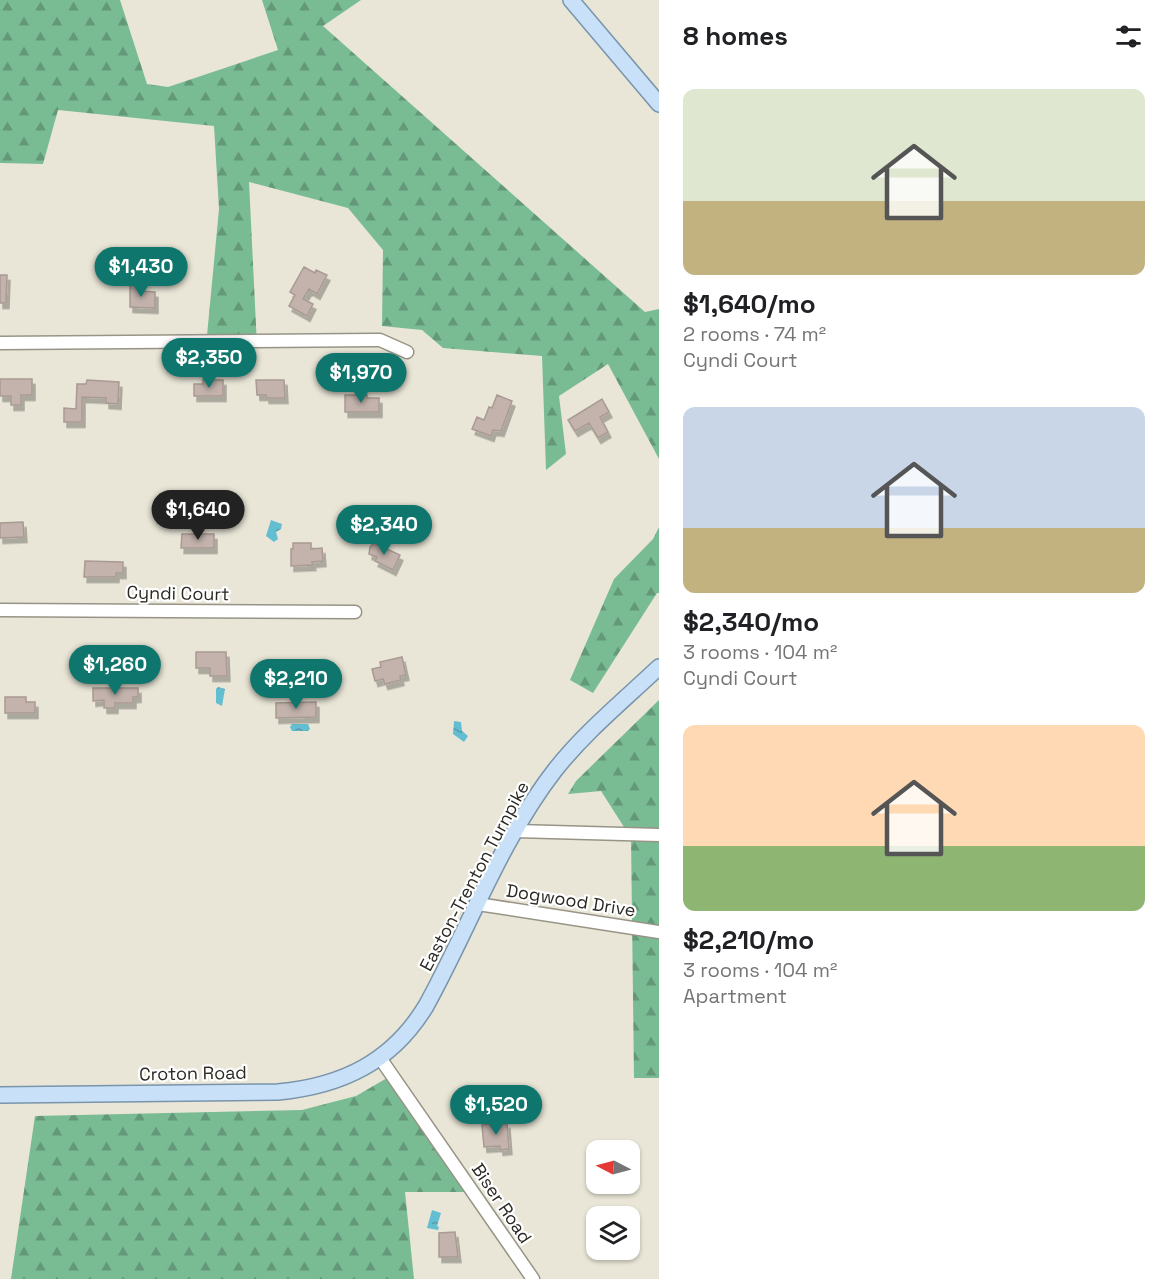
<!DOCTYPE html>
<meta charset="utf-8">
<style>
body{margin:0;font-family:"Space Grotesk",sans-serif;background:#f6f6f6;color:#202124;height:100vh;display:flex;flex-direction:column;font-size:22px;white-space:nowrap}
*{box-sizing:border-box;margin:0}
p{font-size:20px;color:#757577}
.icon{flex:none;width:33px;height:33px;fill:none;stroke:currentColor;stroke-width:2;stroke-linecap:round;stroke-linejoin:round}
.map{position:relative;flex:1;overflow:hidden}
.side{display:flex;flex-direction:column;background:#fff;width:510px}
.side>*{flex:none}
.needle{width:39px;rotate:276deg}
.buttons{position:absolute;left:586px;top:1140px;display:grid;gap:12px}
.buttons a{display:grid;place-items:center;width:54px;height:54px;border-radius:12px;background:#fff;box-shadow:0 2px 4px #0004;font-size:30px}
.price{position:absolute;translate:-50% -51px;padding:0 14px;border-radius:21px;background:#0f766e;color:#fff;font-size:20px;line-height:39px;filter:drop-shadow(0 2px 3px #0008)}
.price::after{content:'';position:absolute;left:50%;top:36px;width:18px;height:14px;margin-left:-9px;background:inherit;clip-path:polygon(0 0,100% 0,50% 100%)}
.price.selected{background:#222;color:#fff}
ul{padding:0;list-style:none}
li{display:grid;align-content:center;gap:12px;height:318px;padding:0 24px}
li span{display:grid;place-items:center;height:186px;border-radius:12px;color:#555}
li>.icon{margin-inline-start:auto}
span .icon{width:108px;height:108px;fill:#fffc;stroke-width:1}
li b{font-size:26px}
h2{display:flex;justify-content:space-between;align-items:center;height:72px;padding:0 24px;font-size:26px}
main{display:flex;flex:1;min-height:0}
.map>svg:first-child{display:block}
.forest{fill:url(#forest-firs)}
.water{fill:url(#water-ripples)}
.building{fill:#c3b3ac;stroke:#a99a93;stroke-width:1.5;filter:url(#shadow)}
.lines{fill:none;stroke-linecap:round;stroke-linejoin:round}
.minor-casing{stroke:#979486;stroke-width:15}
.major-casing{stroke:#7994ab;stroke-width:18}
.minor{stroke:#fff;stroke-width:12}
.major{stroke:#c8e1f8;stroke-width:15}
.labels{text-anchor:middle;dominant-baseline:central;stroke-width:4.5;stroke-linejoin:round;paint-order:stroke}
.street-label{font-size:18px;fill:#2a2923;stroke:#fff}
</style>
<main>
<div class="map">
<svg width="659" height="1279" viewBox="0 0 659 1279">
<defs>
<pattern id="forest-firs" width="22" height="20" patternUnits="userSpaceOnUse" patternTransform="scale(1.5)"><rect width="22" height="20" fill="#79bc94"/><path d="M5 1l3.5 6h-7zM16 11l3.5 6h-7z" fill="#639978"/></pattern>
<pattern id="water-ripples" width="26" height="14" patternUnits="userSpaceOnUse" patternTransform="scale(1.5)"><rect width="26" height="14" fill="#64bed1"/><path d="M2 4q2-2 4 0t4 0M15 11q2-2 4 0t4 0" fill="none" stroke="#539aa9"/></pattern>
<filter id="shadow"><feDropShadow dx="3" dy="5.5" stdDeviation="0" flood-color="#0004"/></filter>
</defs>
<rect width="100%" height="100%" fill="#e9e6d7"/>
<!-- forest -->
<path class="forest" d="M0,0h120l27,84 21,3 110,-37 -16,-50h99l-38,26 322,286 14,-3v150l-51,-95 -49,32 7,58 -20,16 -4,-114 -99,-8 -21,-18 -40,-4 1,-76 -35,-42 -99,-26 8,164h-51l13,-137 -5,-83 -156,-16 -15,54 -43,-1z
M659,527v66h-2l-64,100 -23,-13 44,-101 39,-40z
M659,700v378h-25l-3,-240 -30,-47 -33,3 8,-13z
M394,1074l81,118h-70l9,87h-403l24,-163 267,-6 54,-14z"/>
<!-- water -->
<path class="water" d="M271,520l11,4 -1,5 -5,3 2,7 -4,3 -8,-6z
M218,687l7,2 -3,17 -6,-3v-14z
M454,721l7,1 1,9 6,5 -4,6 -11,-8z
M292,724h16l2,5 -2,2h-16l-2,-4z
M432,1210l9,3 -4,13 2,1 -1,3 -11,-2z"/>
<!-- building -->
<path class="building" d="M304,267l11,6 1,-3 11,5 -10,19 -8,-5 -6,10 10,5 -6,12 -18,-10 6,-11 -5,-3z
M0,275h7l-1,28h-6z
M130,284h9v7l16,1v16l-25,-1z
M0,379h32v16h-11v10h-10v-9h-11z
M87,380l32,2 -1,22 -12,-1v-5l-24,-1v25h-18v-14l12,1 1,-25h9z
M203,380h20v16h-29v-12h9z
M256,380h28l1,18h-19v-3h-9z
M345,395h22v3h12v14h-34z
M497,395l15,6 -11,30 -8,-1 -2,6 -19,-7 5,-12 7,3 5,-13 3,1z
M602,399l7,13 -9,5 8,15 -10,6 -9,-15 -14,8 -7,-11z
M23,522l1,15 -24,1v-15z
M182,534h32v14h-33z
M293,543h18v6l11,-1 1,13 -11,1 1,3 -22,1v-17h2z
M374,543l26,12 -7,15 -18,-9 2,-4 -8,-3 1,-7z
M85,561l38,1v11h-7v4h-32z
M196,652h30l1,24h-17v-8h-14z
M402,657l4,18 -6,1 1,4 -16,4 -2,-5 -8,2 -3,-12 9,-2 -1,-5z
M93,688h45v9h-5v6h-18v5h-11v-8l-11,1z
M5,697h21v5h9v11h-30z
M316,702v15l-40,1v-15z
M499,1122v2l8,-1 2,26 -9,1v-4l-16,1 -2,-22z
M455,1232l3,25h-19v-24z"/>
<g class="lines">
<defs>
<path id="minor" d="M0,343l375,-3h5l27,12
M0,610l355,2
M516,831l143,4
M478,904l181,28
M380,1058l153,221"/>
<path id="major" d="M571,0l88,104
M0,1095l278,-3c64,-6 114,-30 148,-86 43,-78 74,-165 129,-236 31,-39 68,-69 104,-103"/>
</defs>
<!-- minor casing -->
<use href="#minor" class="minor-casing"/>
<!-- major casing -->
<use href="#major" class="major-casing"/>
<!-- minor -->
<use href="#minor" class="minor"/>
<!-- major -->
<use href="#major" class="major"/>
</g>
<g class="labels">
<!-- street labels -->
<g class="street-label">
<text transform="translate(178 593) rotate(1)">Cyndi Court</text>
<text transform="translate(474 876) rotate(-62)">Easton-Trenton Turnpike</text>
<text transform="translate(571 900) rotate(9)">Dogwood Drive</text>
<text transform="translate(193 1073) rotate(-1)">Croton Road</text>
<text transform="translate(502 1203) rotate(56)">Biser Road</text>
</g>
</g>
</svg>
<div class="buttons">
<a><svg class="needle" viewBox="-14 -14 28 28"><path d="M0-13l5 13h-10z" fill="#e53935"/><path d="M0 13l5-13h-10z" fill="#757577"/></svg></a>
<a><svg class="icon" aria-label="layers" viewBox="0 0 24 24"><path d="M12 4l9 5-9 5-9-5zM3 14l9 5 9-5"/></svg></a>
</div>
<b class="price" style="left:141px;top:298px">$1,430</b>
<b class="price" style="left:209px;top:389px">$2,350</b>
<b class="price" style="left:361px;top:404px">$1,970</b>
<b class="price selected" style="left:198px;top:541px">$1,640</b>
<b class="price" style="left:384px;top:556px">$2,340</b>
<b class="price" style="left:115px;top:696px">$1,260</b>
<b class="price" style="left:296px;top:710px">$2,210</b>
<b class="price" style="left:496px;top:1136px">$1,520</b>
</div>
<section class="side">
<h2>8 homes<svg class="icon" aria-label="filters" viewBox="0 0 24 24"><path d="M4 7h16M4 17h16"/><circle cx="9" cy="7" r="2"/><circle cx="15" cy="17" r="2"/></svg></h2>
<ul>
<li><span style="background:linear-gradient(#dfe7d0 60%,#c2b280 0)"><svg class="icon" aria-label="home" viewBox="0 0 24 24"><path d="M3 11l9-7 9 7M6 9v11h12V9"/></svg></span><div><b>$1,640/mo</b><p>2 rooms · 74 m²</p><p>Cyndi Court</p></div></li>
<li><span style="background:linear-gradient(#c9d6e8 65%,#c2b280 0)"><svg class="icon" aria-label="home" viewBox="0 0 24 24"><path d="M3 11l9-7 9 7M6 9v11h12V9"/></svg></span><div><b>$2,340/mo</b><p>3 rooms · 104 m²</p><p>Cyndi Court</p></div></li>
<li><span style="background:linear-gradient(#ffd9b3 65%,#8fb573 0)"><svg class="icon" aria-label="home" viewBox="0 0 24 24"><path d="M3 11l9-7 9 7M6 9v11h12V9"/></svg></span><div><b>$2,210/mo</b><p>3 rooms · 104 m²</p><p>Apartment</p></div></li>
</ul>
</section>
</main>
